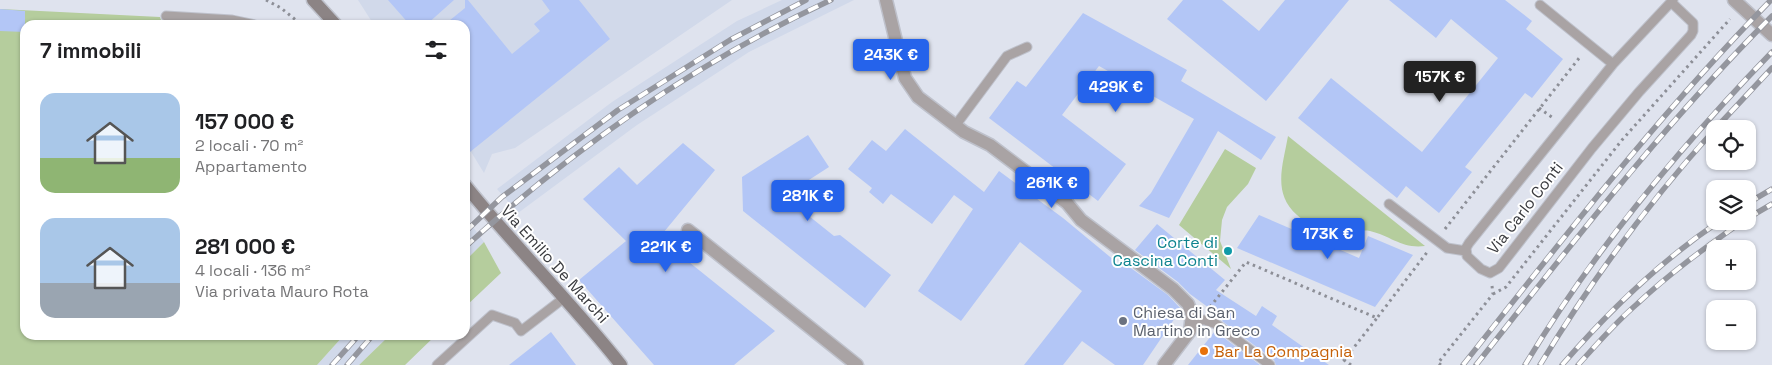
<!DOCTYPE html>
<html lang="it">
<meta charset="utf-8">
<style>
body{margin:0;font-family:"Space Grotesk",sans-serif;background:#f2f2f2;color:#202124;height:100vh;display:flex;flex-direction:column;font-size:19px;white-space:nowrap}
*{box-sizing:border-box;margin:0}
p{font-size:16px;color:#757577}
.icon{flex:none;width:28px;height:28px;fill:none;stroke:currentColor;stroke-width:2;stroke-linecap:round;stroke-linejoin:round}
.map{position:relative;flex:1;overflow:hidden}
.sheet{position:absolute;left:20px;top:20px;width:450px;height:320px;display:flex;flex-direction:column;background:#fff;border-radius:15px;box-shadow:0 1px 4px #0004}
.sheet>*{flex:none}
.buttons{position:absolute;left:1706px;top:120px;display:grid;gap:10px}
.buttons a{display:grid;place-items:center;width:50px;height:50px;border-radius:10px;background:#fff;box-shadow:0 1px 4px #0004;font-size:25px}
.price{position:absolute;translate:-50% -42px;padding:0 11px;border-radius:5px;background:#2563eb;color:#fff;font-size:16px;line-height:32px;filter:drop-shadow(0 1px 2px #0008)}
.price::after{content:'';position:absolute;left:50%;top:30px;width:15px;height:11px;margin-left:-8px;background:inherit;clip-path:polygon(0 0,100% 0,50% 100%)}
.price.on{background:#222;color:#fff}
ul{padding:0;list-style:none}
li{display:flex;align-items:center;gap:15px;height:125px;padding:0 20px}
li span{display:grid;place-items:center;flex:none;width:140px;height:100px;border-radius:15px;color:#555}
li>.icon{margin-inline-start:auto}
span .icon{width:60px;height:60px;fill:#fffc;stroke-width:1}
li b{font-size:21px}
h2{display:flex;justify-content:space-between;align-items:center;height:60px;padding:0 20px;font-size:21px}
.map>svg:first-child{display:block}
.built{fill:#d1d9ea}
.green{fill:#b5cd9d}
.building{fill:#b3c6f6}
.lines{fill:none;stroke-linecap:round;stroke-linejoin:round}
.lane-casing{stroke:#bec1cb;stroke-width:11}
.street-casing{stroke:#bec1cb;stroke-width:15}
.secondary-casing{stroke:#bec1cb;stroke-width:15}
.path{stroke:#8d8f97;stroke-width:3;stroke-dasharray:2.5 4;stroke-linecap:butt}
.lane{stroke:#a9a3a4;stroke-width:9}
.street{stroke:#a9a3a4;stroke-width:12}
.secondary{stroke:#8c8485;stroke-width:12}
.rail-casing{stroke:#94969e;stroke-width:5.5}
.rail{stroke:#fff;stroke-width:4;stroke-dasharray:11;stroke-linecap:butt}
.culture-dot{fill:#0f9aa8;stroke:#fff;stroke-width:2}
.worship-dot{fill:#6b7280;stroke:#fff;stroke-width:2}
.food-dot{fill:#e8710a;stroke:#fff;stroke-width:2}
.labels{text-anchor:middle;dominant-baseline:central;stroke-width:4;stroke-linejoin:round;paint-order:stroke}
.street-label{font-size:16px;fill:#393a3e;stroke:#fff}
.culture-label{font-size:16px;fill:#0d838f;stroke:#fff;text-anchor:end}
.worship-label{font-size:16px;fill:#5b616d;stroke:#fff;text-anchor:start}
.food-label{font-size:16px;fill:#c56008;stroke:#fff;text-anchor:start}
</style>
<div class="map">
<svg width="1772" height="365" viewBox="0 0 1772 365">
<rect width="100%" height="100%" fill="#dfe3ee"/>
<!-- built -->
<path class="built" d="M358,0h374l-217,148 -23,6 -8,19 -19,-31v-117h-91z
M782,0h72l-105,52 -112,73 -119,88 -21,-24 115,-87 125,-81z
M465,216l19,26 -19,19z
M344,335h46l-31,30h-42z"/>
<!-- green -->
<path class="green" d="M0,9l160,8 1,3 65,3 2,2h-203v310h319l-27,30h-317z
M1288,136l137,110c-23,3 -34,-10 -55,-15 -10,-2 -26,3 -38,1 -13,-2 -25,-8 -35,-17 -25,-22 -14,-50 -9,-79z
M1225,149l31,19 -8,16 -21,23 -5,13 -2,21 11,28 -52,-44z
M484,242l17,31 -36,34v-46z
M390,335h46l-31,30h-46z"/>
<!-- building -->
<path class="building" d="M388,0h66l-28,25h-16z
M465,0h3l44,54 28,-23 -6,-7 16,-13 -8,-11h37l31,39 -145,117v-131h-21l21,-17z
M1183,0h39l37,31 26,-31h64l-83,101 -99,-82z
M1389,0h116l27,21 -6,8 37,30 -31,39 -7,-5 -60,74 7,5 -33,41 -33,-27 -9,12 -99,-80 33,-40 91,74 76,-94 -47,-39 -15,19z
M0,9l25,2v21l-25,-1z
M1083,13l104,57 -6,11 95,56 -15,23 -43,-29 -49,87 -30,-12 12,-13 43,-74 -95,-53 -37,49 64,49 -28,37 -109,-83 28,-37 9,6z
M905,129l79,63 15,-21 64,47 58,48 3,-3 44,32 13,14 -38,56h-28l-33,-24 -19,24h-39l58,-74 -62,-49 -59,79 -43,-30 55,-82 -19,-14 -22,29 -41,-30 -8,10 -14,-12 3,-4 -24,-19 24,-29 14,11z
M808,135l21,32 -45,29 50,40 6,-1 51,40 -26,33 -122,-97 -1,-34z
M683,143l32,27 -56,68 116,93 -41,34h-80l-75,-85 47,-39 -43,-42 36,-32 18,18z
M1259,215l100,43 9,-22 45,19 -38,52 -138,-59z
M1157,224l68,56 -9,10 40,26 6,-10 15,10 -5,9 57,40h-53l-2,-5 -52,-39 2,-2 -34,-25 -12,-12 -43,-32z
M1215,331l45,34h-72z
M551,332l25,33h-67z"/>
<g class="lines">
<defs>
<path id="lane" d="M1671,2l22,21v8l-2,4 -52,57 -47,56 -93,120 -9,5 -9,-4 -14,-13 -1,-8 3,-5 144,-179 60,-64
M1540,5l73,59
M166,16l66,4 23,5
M955,126l52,-70 20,-9
M1389,204l58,44 19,3
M1193,320h12l11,4 54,41
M437,365l55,-50 23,8 6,8 43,-33"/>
<path id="street" d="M886,0l19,78 13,19 46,35 26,13 77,58 14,17 92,69 15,15 4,11 -2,16 -26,34
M1734,0l38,35
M688,230l169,135"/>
<path id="secondary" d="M313,0l23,25
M465,185c50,62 107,118 156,180"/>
</defs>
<!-- lane casing -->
<use href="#lane" class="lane-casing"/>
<!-- street casing -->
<use href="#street" class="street-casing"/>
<!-- secondary casing -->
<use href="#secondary" class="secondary-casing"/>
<!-- path -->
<path class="path" d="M266,0l15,8 21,17
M1539,108l14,10
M1445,229l135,-172
M1493,294l13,-7 116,-147 108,-121
M1210,307l36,-45 131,56 51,-67
M1351,365l-7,-5 33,-42
M1441,365l-3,-2 55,-69 -1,-8"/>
<!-- lane -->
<use href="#lane" class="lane"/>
<!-- street -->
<use href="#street" class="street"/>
<!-- secondary -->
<use href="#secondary" class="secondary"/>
<defs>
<path id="rail" d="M1715,129l57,-61
M1748,203l24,-14
M1748,218l24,-14
M465,232l37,-35 116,-87 112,-70 76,-40
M465,247c109,-99 232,-185 366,-247
M332,365l27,-30
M347,365l26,-30
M1463,365c99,-125 196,-251 308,-365
M1476,365c95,-120 188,-241 296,-349
M1525,365c69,-115 154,-217 247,-313
M1540,365c51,-84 109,-163 175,-236
M1562,365c47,-54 98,-104 158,-144
M1578,365c19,-21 38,-43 59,-61 33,-31 69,-57 106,-83"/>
</defs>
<!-- rail casing -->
<use href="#rail" class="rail-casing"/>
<!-- rail -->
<use href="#rail" class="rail"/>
</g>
<!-- markers -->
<circle class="culture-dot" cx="1228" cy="251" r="5"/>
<circle class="worship-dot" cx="1123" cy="321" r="5"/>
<circle class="food-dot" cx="1204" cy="351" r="5"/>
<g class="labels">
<!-- street labels -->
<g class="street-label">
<text transform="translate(1525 208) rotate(-52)">Via Carlo Conti</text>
<text transform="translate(555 264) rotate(48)">Via Emilio De Marchi</text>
</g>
<!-- culture labels -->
<g class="culture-label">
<text x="1218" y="242">Corte di<tspan x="1218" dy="18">Cascina Conti</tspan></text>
</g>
<!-- worship labels -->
<g class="worship-label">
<text x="1133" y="312">Chiesa di San<tspan x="1133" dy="18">Martino in Greco</tspan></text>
</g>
<!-- food labels -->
<g class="food-label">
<text x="1214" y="351">Bar La Compagnia</text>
</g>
</g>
</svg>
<div class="buttons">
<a><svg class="icon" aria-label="locate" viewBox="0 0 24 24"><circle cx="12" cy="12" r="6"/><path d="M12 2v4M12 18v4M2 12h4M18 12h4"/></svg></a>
<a><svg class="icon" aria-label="layers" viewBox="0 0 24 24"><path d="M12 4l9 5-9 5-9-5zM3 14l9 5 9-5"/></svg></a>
<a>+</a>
<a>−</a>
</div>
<b class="price" style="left:891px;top:81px">243K €</b>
<b class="price on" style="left:1440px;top:103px">157K €</b>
<b class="price" style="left:1116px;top:113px">429K €</b>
<b class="price" style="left:1052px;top:209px">261K €</b>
<b class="price" style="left:808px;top:222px">281K €</b>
<b class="price" style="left:1328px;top:260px">173K €</b>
<b class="price" style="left:666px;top:273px">221K €</b>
<section class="sheet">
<h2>7 immobili<svg class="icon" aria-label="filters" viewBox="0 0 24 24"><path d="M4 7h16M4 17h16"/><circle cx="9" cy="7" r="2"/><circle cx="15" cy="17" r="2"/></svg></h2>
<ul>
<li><span style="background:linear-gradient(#a9c7e8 65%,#8fb573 0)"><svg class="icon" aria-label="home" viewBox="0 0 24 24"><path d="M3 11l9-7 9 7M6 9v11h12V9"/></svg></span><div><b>157 000 €</b><p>2 locali · 70 m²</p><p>Appartamento</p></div></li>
<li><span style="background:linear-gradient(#a9c7e8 65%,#9aa5b1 0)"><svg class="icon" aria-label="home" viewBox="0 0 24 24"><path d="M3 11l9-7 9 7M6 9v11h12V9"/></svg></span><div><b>281 000 €</b><p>4 locali · 136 m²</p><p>Via privata Mauro Rota</p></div></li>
</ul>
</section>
</div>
